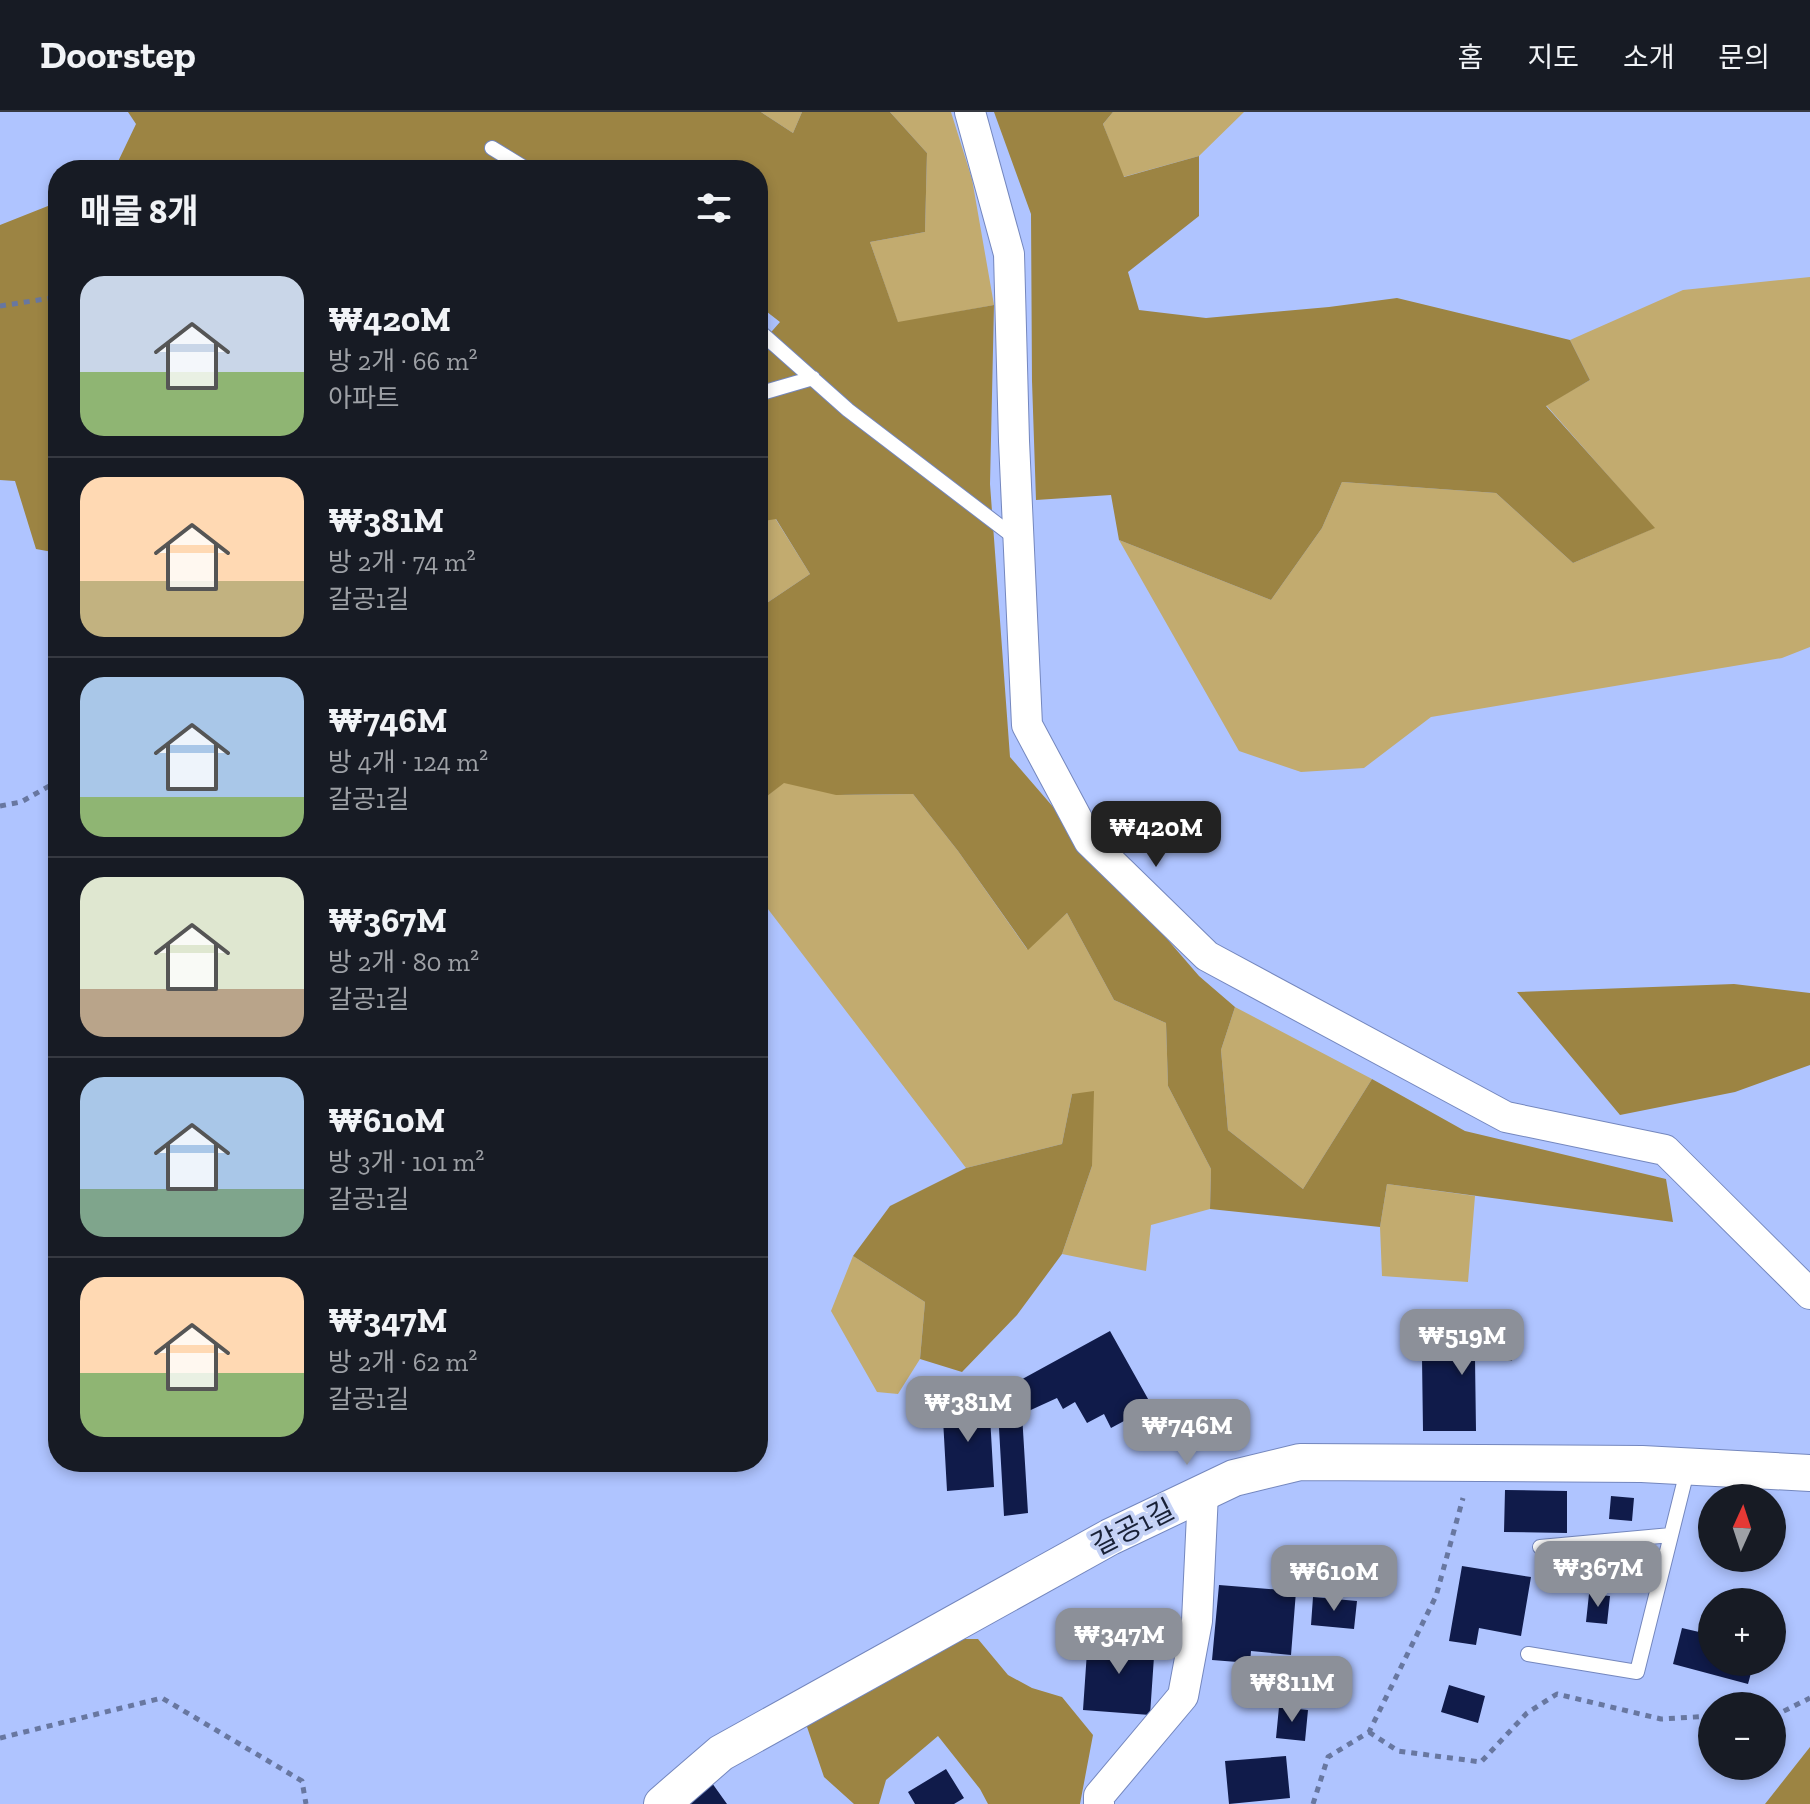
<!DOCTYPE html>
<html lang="ko">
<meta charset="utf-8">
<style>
body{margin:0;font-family:"Zilla Slab","Noto Sans KR",serif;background:#20242c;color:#f1f3f6;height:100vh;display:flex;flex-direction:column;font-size:30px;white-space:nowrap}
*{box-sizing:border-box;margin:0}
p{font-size:26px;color:#9ea1a6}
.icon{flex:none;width:44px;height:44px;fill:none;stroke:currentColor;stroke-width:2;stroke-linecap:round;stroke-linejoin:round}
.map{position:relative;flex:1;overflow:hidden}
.sheet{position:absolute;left:48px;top:48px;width:720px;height:1312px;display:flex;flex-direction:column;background:#171b24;border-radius:32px;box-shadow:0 4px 12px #0003}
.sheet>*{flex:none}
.needle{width:52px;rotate:3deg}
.tools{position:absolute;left:1698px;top:1372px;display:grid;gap:16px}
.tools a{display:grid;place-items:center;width:88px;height:88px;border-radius:50%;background:#171b24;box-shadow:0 4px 12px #0003;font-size:40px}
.price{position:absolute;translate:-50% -68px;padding:0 18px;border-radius:16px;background:#8c9099;color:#fff;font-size:26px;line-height:52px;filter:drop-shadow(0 2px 4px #0008)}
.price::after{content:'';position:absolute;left:50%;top:48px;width:24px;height:18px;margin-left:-12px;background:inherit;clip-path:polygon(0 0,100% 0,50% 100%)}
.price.selected{background:#222;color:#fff}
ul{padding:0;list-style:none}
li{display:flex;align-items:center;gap:24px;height:200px;padding:0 32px}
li+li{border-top:2px solid #363941}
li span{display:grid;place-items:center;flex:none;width:224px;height:160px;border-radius:24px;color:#555}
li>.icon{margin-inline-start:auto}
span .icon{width:96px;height:96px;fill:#fffc;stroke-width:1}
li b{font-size:34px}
h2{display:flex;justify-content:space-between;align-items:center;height:96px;padding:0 32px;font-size:34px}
header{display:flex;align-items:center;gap:48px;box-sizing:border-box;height:112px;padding:0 40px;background:#171b24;border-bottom:2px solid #363941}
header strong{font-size:38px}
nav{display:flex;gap:44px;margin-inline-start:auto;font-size:28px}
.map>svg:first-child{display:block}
.green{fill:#c2ab6f}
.forest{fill:#9c8443}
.building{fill:#101b4a}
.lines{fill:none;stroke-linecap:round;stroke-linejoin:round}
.service-casing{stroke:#7487be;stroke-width:16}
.minor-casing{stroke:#7487be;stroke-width:32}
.tertiary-casing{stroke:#7487be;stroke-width:38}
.path{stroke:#6877a0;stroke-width:5;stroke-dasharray:6 6;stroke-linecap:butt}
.service{stroke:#fff;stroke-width:14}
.minor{stroke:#fff;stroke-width:30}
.tertiary{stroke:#fff;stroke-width:36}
.labels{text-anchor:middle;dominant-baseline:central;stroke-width:8;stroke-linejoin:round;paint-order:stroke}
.street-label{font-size:28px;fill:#192137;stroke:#c5d2f6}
</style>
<header>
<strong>Doorstep</strong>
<nav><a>홈</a><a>지도</a><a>소개</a><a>문의</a></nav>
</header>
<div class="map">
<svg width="1810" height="1692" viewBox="0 0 1810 1692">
<rect width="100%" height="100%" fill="#afc4ff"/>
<!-- green -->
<path class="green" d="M761,0h41l-9,21z
M890,0h61l21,67 22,126 -96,18 -28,-81 55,-10 2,-79z
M1113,0h131l-45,44 -76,21 -20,-53z
M1810,165v370l-28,11 -351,59 -67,51 -63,4 -62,-21 -120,-211 152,60 51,-72 20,-46 154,11 77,70 81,-35 -108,-123 44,-25 -20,-40 113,-50z
M775,406l35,56 -52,35v-87z
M784,670l60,13 69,-1 45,57 69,98 40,-36 47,87 52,23 2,63 43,83 -1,40 -59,16 -5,46 -84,-17 30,-88 -20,-72 -10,50 -96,24 -208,-272v-93z
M1235,895l137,72 -69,110 -75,-59 -7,-80z
M1387,1072l88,12 -7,86 -86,-6 -2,-49z
M853,1144l72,46 -5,57 -22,35 -21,-2 -46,-81z"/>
<!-- forest -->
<path class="forest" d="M128,0h633l32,21 9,-21h88l37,41 -2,79 -55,10 28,80 96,-17 -4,179 20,273 189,219 36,31 -14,43 7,80 75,59 69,-110 93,52 201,48 7,43 -286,-38 -7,43 -170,-18 1,-40 -43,-83 -2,-63 -52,-23 -47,-87 -39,37 -70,-99 -45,-57 -77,1 -52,-12 -26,20v-194l52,-35 -34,-55 -18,3v-175l22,-25 -22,-17v-135h-644l22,-46z
M994,0h119l-10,12 21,53 75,-21v60l-71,56 11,38 67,8 123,-11 68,-9 173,42 20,40 -44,26 109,122 -82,35 -77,-70 -154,-11 -20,46 -51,72 -152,-60 -8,-45 -75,5 -4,-119 -1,-167z
M58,90v351l-22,-4 -21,-68 -15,-1v-255z
M1734,872l76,9v72l-75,27 -115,23 -103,-123z
M1094,979l-2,75 -30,88 -45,61 -55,57 -42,-13 5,-57 -72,-46 37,-50 76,-38 96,-24 10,-50z
M935,1527h43l30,36 24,13 30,9 31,38 -13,69h-92l-8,-15 -42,-53 -52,44 -7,24h-25l-30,-27 -19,-56z
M1810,1635v57h-45z"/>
<!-- building -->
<path class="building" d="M1463,1209l52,3 -3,37 -37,-2 1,72h-53l-1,-73 39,-1z
M1110,1219l42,75 -41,22 -7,-14 -17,9 -12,-21 -12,7 -6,-11 -35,16 6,99 -24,3 -7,-123z
M989,1286l5,89 -47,4 -5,-90z
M1505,1378l62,1v42l-63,-1z
M1611,1384l23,2 -2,23 -23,-2z
M1462,1454l69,11 -10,59 -42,-8 -3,17 -27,-4z
M1219,1473l77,6 -5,64 -40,-4 -1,12 -38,-3z
M1589,1482l21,2 -3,28 -21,-2z
M1313,1485l44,4 -3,28 -43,-4z
M1682,1516l30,7v27h42l-6,22 -75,-20z
M1088,1525l67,5 -5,73 -67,-5z
M1449,1573l36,11 -7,27 -37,-11z
M1279,1595l29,3 -3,31 -29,-3z
M1286,1644l4,42 -61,6 -4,-43z
M946,1657l18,29 -10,6h-39l-7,-12z
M712,1671l15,21h-45z"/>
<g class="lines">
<defs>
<path id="service" d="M492,36l36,22
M758,218l90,80 170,130
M758,282l55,-16
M1540,1435l131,-12
M1528,1542l109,18 51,-205"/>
<path id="minor" d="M970,0l39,142 5,187 13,284 62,116 118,115 299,161 159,33 145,144
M1099,1692v-8l84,-100 14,-75 6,-128"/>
<path id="tertiary" d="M662,1692l59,-51 389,-216 124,-59 66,-16 342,2 168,9"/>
</defs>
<!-- service casing -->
<use href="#service" class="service-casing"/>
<!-- minor casing -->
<use href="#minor" class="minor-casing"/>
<!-- tertiary casing -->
<use href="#tertiary" class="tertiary-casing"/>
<!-- path -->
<path class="path" d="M0,194l58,-9
M0,694l21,-4 37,-21
M1772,1601l10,-1 28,-14
M1369,1620l29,19 83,11 46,-49 30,-19 104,25 51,-3
M0,1626l162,-40 140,83 4,23
M1313,1692l15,-47 41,-25 67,-136 27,-98"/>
<!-- service -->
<use href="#service" class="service"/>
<!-- minor -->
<use href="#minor" class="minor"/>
<!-- tertiary -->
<use href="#tertiary" class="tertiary"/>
</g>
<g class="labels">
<!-- street labels -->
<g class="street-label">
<text transform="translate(1133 1415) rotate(-27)">갈공1길</text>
</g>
</g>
</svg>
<div class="tools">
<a><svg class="needle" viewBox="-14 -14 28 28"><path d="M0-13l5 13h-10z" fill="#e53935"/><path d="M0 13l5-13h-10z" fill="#9ea1a6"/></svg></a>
<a>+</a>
<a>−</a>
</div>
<b class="price selected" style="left:1156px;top:757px">₩420M</b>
<b class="price" style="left:1462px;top:1265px">₩519M</b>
<b class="price" style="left:968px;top:1332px">₩381M</b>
<b class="price" style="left:1187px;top:1355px">₩746M</b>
<b class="price" style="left:1598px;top:1497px">₩367M</b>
<b class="price" style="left:1334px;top:1501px">₩610M</b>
<b class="price" style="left:1119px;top:1564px">₩347M</b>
<b class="price" style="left:1292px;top:1612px">₩811M</b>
<section class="sheet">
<h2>매물 8개<svg class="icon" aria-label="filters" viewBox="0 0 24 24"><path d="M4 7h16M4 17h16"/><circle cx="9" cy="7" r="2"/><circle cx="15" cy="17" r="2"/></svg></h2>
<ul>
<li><span style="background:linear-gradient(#c9d6e8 60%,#8fb573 0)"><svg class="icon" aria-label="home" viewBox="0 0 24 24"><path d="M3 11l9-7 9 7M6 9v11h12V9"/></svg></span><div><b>₩420M</b><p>방 2개 · 66 m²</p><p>아파트</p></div></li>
<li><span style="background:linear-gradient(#ffd9b3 65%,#c2b280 0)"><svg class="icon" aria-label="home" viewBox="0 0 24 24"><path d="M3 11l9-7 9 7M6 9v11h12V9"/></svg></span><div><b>₩381M</b><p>방 2개 · 74 m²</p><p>갈공1길</p></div></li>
<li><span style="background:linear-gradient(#a9c7e8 75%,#8fb573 0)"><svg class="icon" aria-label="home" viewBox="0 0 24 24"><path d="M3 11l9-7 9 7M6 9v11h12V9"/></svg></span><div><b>₩746M</b><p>방 4개 · 124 m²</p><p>갈공1길</p></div></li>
<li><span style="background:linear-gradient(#dfe7d0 70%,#b9a48a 0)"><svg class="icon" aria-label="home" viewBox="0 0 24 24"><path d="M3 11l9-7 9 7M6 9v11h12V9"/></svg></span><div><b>₩367M</b><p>방 2개 · 80 m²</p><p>갈공1길</p></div></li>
<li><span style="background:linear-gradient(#a9c7e8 70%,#7fa58c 0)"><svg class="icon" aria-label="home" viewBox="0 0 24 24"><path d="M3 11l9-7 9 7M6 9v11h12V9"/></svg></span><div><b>₩610M</b><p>방 3개 · 101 m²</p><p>갈공1길</p></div></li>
<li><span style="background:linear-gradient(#ffd9b3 60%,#8fb573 0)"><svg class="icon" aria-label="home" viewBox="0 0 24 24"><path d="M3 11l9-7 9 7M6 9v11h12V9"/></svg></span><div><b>₩347M</b><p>방 2개 · 62 m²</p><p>갈공1길</p></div></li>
</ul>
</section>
</div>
